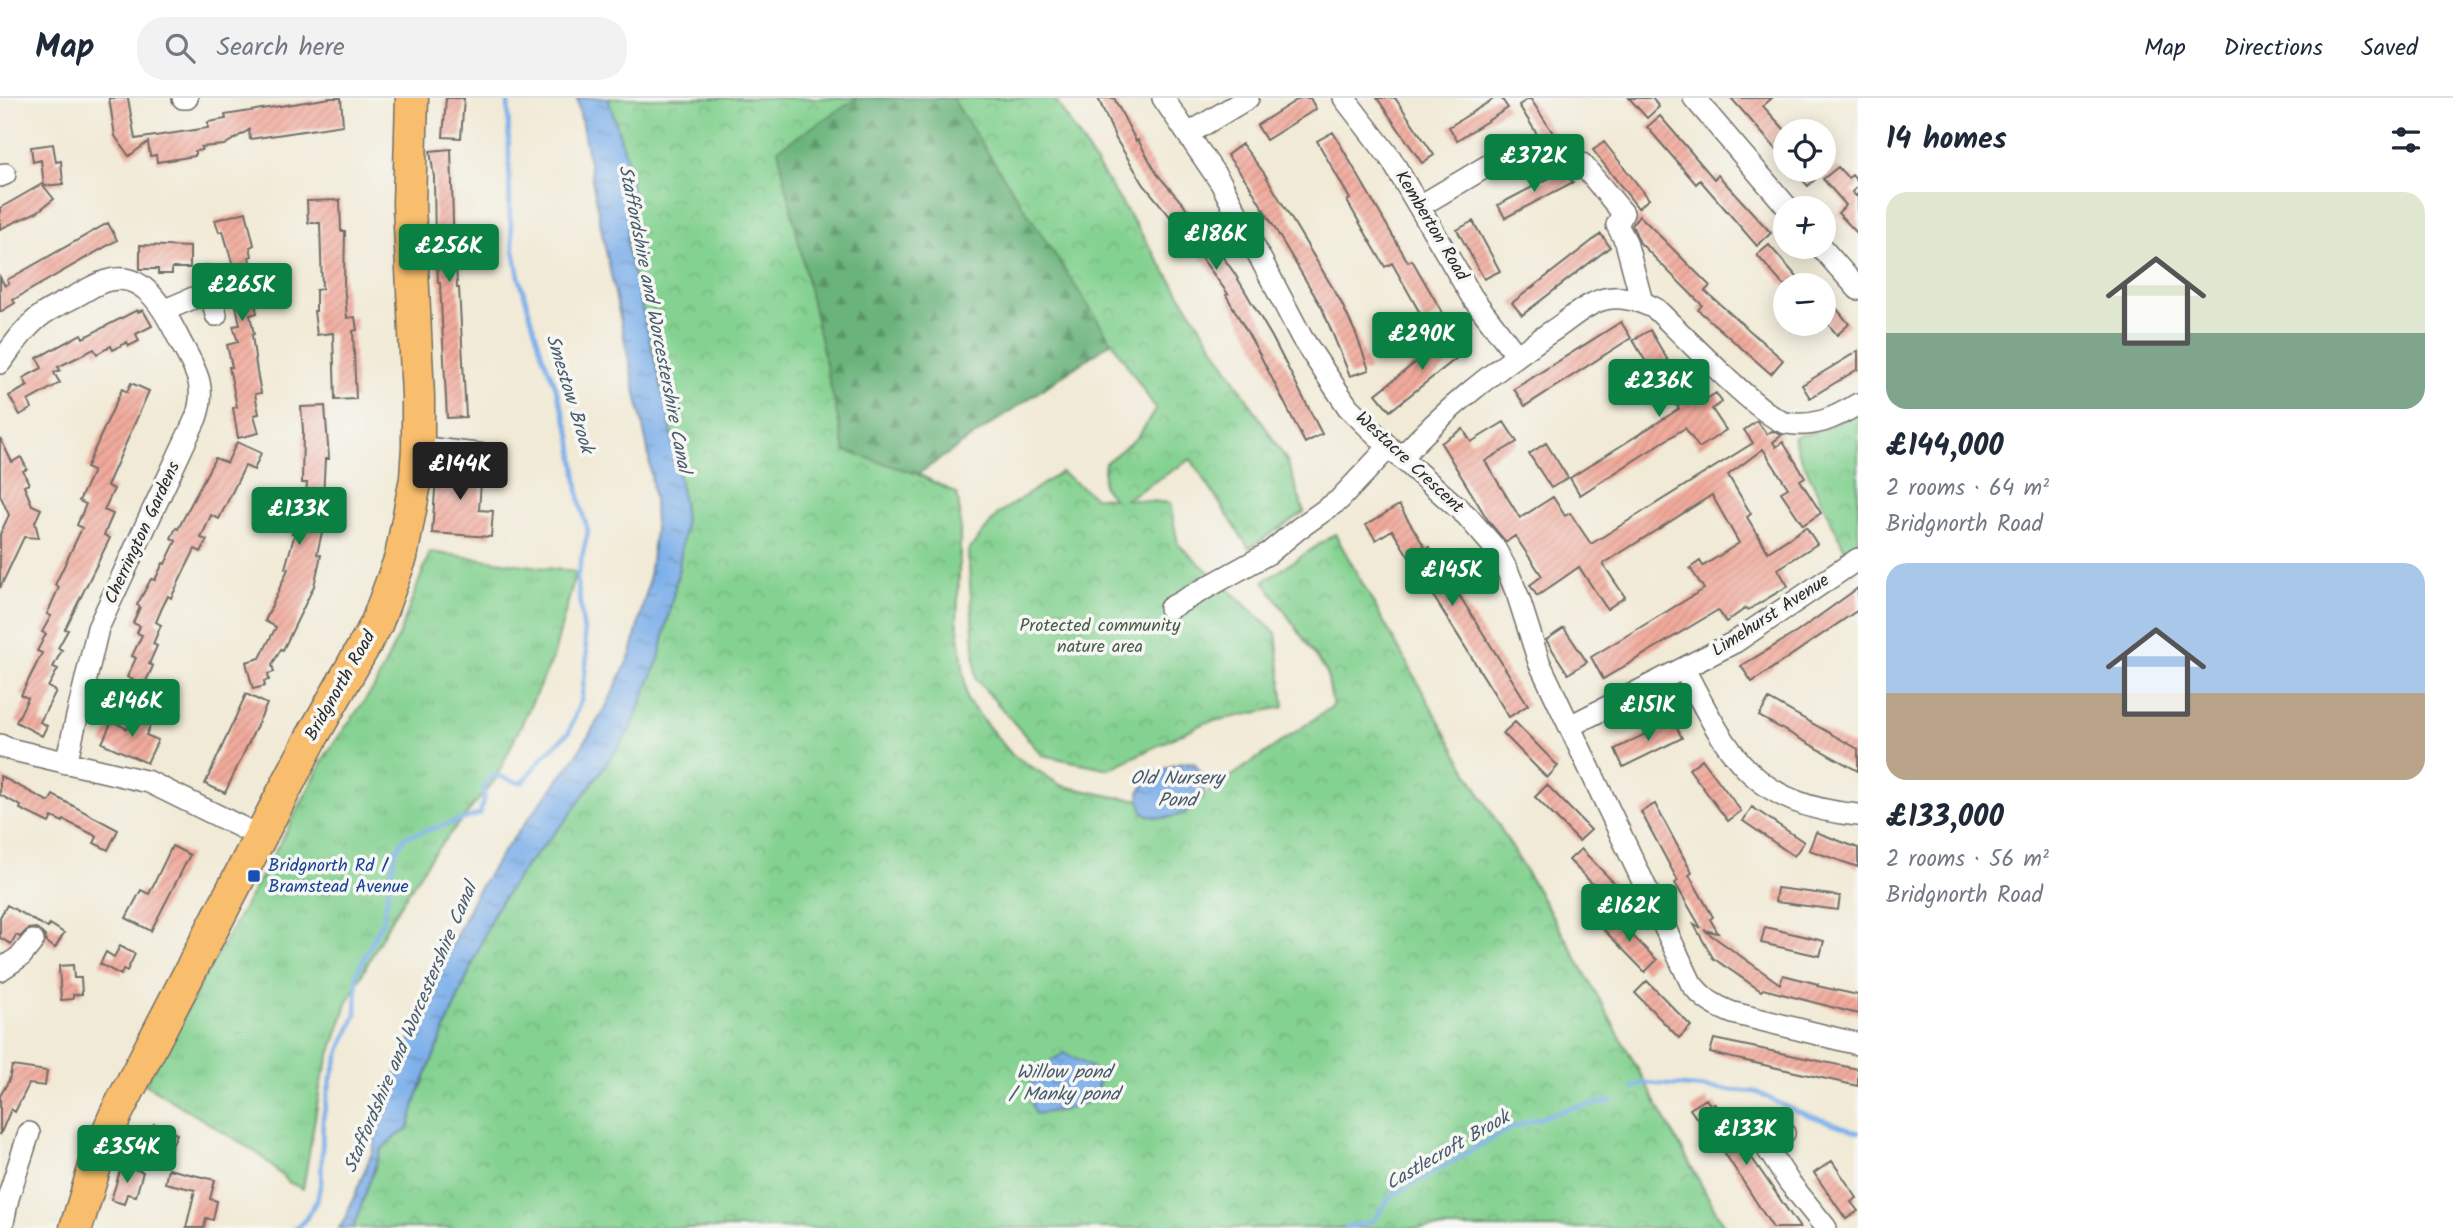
<!DOCTYPE html>
<meta charset="utf-8">
<style>
body{margin:0;font-family:Kalam,sans-serif;background:#f2f2f3;color:#1f2937;height:100vh;display:flex;flex-direction:column;font-size:26px;white-space:nowrap}
*{box-sizing:border-box;margin:0}
p{font-size:23px;color:#747a83}
.icon{flex:none;width:38px;height:38px;fill:none;stroke:currentColor;stroke-width:2;stroke-linecap:round;stroke-linejoin:round}
.map{position:relative;flex:1;overflow:hidden}
.drawer{display:flex;flex-direction:column;background:#fff;width:595px}
.drawer>*{flex:none}
.buttons{position:absolute;left:1773px;top:21px;display:grid;gap:14px}
.buttons a{display:grid;place-items:center;width:63px;height:63px;border-radius:50%;background:#fff;box-shadow:0 4px 18px #0003;font-size:35px}
.price{position:absolute;translate:-50% -60px;padding:0 16px;border-radius:7px;background:#0b8043;color:#fff;font-size:23px;line-height:46px;filter:drop-shadow(0 2px 4px #0008)}
.price::after{content:'';position:absolute;left:50%;top:42px;width:21px;height:16px;margin-left:-10px;background:inherit;clip-path:polygon(0 0,100% 0,50% 100%)}
.price.selected{background:#222;color:#fff}
ul{padding:0;list-style:none}
li{display:grid;align-content:center;gap:14px;height:371px;padding:0 28px}
li span{display:grid;place-items:center;height:217px;border-radius:21px;color:#555}
li>.icon{margin-inline-start:auto}
span .icon{width:126px;height:126px;fill:#fffc;stroke-width:1}
li b{font-size:30px}
h2{display:flex;justify-content:space-between;align-items:center;height:84px;padding:0 28px;font-size:30px}
header{display:flex;align-items:center;gap:42px;box-sizing:border-box;height:98px;padding:0 35px;background:#fff;border-bottom:2px solid #e0e1e3}
header strong{font-size:33px}
nav{display:flex;gap:38px;margin-inline-start:auto;font-size:24px}
.search{width:490px;height:63px;background:#f2f2f3;display:flex;align-items:center;gap:18px;box-sizing:border-box;padding:0 24px;border-radius:28px;color:#747a83;font-size:26px}
main{display:flex;flex:1;min-height:0}
.map>svg:first-child{display:block}
.grass{fill:url(#grass-tufts);stroke:#587e5e;stroke-width:2}
.forest{fill:url(#forest-firs);stroke:#4b7053;stroke-width:2}
.park{fill:url(#park-crowns);stroke:#587e5e;stroke-width:2}
.water{fill:url(#water-ripples);stroke:#546e8a;stroke-width:2}
.lines{fill:none;stroke-linecap:round;stroke-linejoin:round}
.stream{stroke:#7eb0ea;stroke-width:4.5}
.building{fill:url(#building-hatch)}
.minor-casing{stroke:#706e67;stroke-width:24}
.highway-casing{stroke:#706e67;stroke-width:35}
.minor{stroke:#fff;stroke-width:21}
.highway{stroke:#f9be6d;stroke-width:32}
.transit-dot{fill:#1a4fb4;stroke:#f6f6f2;stroke-width:2.5}
.labels{text-anchor:middle;dominant-baseline:central;stroke-width:7;stroke-linejoin:round;paint-order:stroke}
.street-label{font-size:18px;fill:#2b2b2b;stroke:#f6f6f2}
.park-label{font-size:18px;fill:#465d4a;stroke:#f6f6f2}
.transit-label{font-size:18px;fill:#164399;stroke:#f6f6f2;text-anchor:start}
.water-label{font-size:19px;font-style:italic;fill:#485a6e;stroke:#f6f6f2}
</style>
<header>
<strong>Map</strong>
<div class="search"><svg class="icon" aria-label="search" viewBox="0 0 24 24"><circle cx="10" cy="10" r="6"/><path d="M15 15l6 6"/></svg>Search here</div>
<nav><a>Map</a><a>Directions</a><a>Saved</a></nav>
</header>
<main>
<div class="map">
<svg width="1858" height="1130" viewBox="0 0 1858 1130">
<defs>
<pattern id="grass-tufts" width="24" height="20" patternUnits="userSpaceOnUse" patternTransform="scale(1.75)"><rect width="24" height="20" fill="#84d291"/><path d="M3 7l-1-3M5 7V3M7 7l1-3M15 17l-1-3M17 17v-4M19 17l1-3" fill="none" stroke="#72b47d"/></pattern>
<pattern id="forest-firs" width="22" height="20" patternUnits="userSpaceOnUse" patternTransform="scale(1.75)"><rect width="22" height="20" fill="#6bb47b"/><path d="M5 1l3.5 6h-7zM16 11l3.5 6h-7z" fill="#589365"/></pattern>
<pattern id="park-crowns" width="20" height="18" patternUnits="userSpaceOnUse" patternTransform="scale(1.75)"><rect width="20" height="18" fill="#84d291"/><path d="M2 6a3 3 0 1 1 6 0M12 15a3 3 0 1 1 6 0" fill="none" stroke="#72b47d"/></pattern>
<pattern id="water-ripples" width="26" height="14" patternUnits="userSpaceOnUse" patternTransform="scale(1.75)"><rect width="26" height="14" fill="#7eb0ea"/><path d="M2 4q2-2 4 0t4 0M15 11q2-2 4 0t4 0" fill="none" stroke="#678fbe"/></pattern>
<pattern id="building-hatch" width="6" height="6" patternUnits="userSpaceOnUse" patternTransform="scale(1.75)"><rect width="6" height="6" fill="#f1aa9c"/><path d="M-1 1l2-2M0 6l6-6M5 7l2-2" fill="none" stroke="#cf9287"/></pattern>
</defs>
<rect width="100%" height="100%" fill="#f6f6f2"/>
<filter id="ink" filterUnits="userSpaceOnUse"><feTurbulence type="fractalNoise" baseFrequency=".0143" numOctaves="2"/><feDisplacementMap in="SourceGraphic" scale="14" xChannelSelector="R" yChannelSelector="G"/><feConvolveMatrix kernelMatrix="1 2 1 2 8 2 1 2 1" color-interpolation-filters="sRGB"/></filter>
<filter id="wash" filterUnits="userSpaceOnUse"><feTurbulence type="fractalNoise" baseFrequency=".00686" numOctaves="4" result="noise"/><feDisplacementMap in="SourceGraphic" scale="28" xChannelSelector="R" yChannelSelector="G"/><feGaussianBlur stdDeviation="1.57" result="paint"/><feColorMatrix in="noise" values="0 0 0 0 0 0 0 0 0 0 0 0 0 0 0 0 0 1.4 0 .05"/><feComposite in="paint" operator="in"/></filter>
<g filter="url(#wash)">
<rect width="100%" height="100%" fill="#f1ead6"/>
<!-- grass -->
<path class="grass" d="M430,454l146,20 -23,86 -58,122 -62,74 -42,65 -43,82 -27,81 -18,107 -15,-7 -28,-27 -115,-71 142,-254 40,-77 48,-67 25,-54z"/>
<!-- forest -->
<path class="forest" d="M765,0h289l233,363 17,51 -55,36 -58,-89 -72,44 -16,-16 2,-24 33,-26 18,-28 -44,-67 -194,132 39,20 3,20v30l-3,75 10,82 44,53 51,32 53,11 75,8 109,-73 34,-26 -6,-33 -63,-92 205,194 102,173 154,280 -1256,-260 287,-490z"/>
<!-- park -->
<path class="park" d="M608,0h250l-80,51 67,302 72,23 40,20 3,20v30l-3,75 10,82 44,53 51,32 53,11 75,8 143,-99 -6,-33 -63,-92 71,-47 134,241 102,173 154,280h-1372l28,-78 11,-11 16,-10 9,-33 78,-186 29,-42 42,-48 64,-90 29,-72 19,-85 7,-50 -2,-22 -15,-88 -41,-164 1,-30 6,-14 -8,-49z
M952,0h102l233,363 17,51 -55,36 -58,-89 -65,40 44,4 8,41 98,89 8,74 -80,16 -95,46 -67,-14 -66,-76 -8,-128 30,-37 63,-42 34,25 18,1 -10,-11 2,-24 33,-26 18,-28z
M1858,314v134l-11,8 -50,-104 -3,-13 33,-9z"/>
<!-- water -->
<path class="water" d="M577,0h31l18,58 8,49 -6,14 -1,30 41,164 15,88 2,22 -7,50 -19,85 -29,72 -64,90 -42,48 -29,42 -78,186 -9,33 -16,10 -11,11 -28,78h-14l6,-9 29,-71 3,-28 6,-15 45,-111 49,-102 25,-39 71,-92 34,-56 24,-51 17,-69 7,-55 -1,-30 -6,-50 -45,-213z
M1188,664l6,1c38,45 -40,69 -52,46 -2,-4 -2,-12 -3,-17 12,-17 28,-27 49,-30z
M1064,955l27,14 10,11 -9,23 -28,9 -29,4c-12,-34 0,-43 29,-61z"/>
<g class="lines">
<!-- stream -->
<path class="stream" d="M1633,989l12,-4 111,9 35,17 67,23
M296,1130l9,-8 12,-20 4,-18 2,-64 7,-36 11,-34 15,-33 1,-43 26,-52 12,-68 10,-15 75,-23 4,-16v-13l10,-10c10,1 20,9 29,7l19,-24 27,-26 13,-35 5,-41 -10,-78 11,-46 -8,-29 -9,-67 -17,-54 -12,-28 -23,-77 -6,-32 -3,-28 -2,-119
M1346,1130l27,-7 18,-25 120,-68 59,-20 42,-7"/>
</g>
<g id="blocks">
<!-- building -->
<path class="building" d="M109,0h19l7,41 73,-11v-6l18,-3 -1,-4 105,-17h11l2,27 -93,14 -1,-9 -25,15 -23,2 1,3 -7,1v5l-38,6 -1,-7 -6,1 -2,-14 -19,14 -14,-20z
M446,0h18l-3,40 -18,-1z
M1098,0h16l22,43 2,-1 19,34 38,44 40,56 37,63 50,97 -17,9 -46,-90 -33,-58 2,-1 -50,-68 -34,-41 -28,-46z
M1300,0h10l6,11 -50,31 -9,-15z
M1377,0h18l39,57 -12,8z
M1495,0h6l7,10 -51,32 -8,-13z
M1530,0l40,61 -1,6 -9,6 -41,-66z
M1629,0h23l7,9 -12,11z
M1731,0h41l-9,8 22,24v29z
M1660,18l54,63 4,-4 53,58 -14,13 -57,-66 -4,4 -49,-57z
M1333,34l75,130 4,-2 30,52 -17,10 -33,-59 -7,4 -38,-66 3,-2 -33,-58z
M1604,44l45,57 -11,9 -45,-58z
M53,46l3,18 5,-1 2,23 -19,2 -3,-26 -8,2 -2,-15z
M1242,46l22,29 76,127 16,34 13,36 -19,6 -28,-68 -74,-125 -21,-28z
M451,51l3,107h2l1,32h2l7,129 -19,1 -7,-135h-2l-1,-36h-2l-1,-70 -4,-26z
M1838,69l10,11 4,-3 6,7v4l-6,6 4,4 2,-2v40l-20,-21 8,-8 -23,-26z
M1793,72h32l-17,16z
M1561,74l12,10 -68,36 -7,-13z
M42,86l12,15 -17,13 -37,17v-21z
M340,102l1,31h4l-1,52 3,35 8,-1 2,13 -4,1 3,68 -21,1 -2,-67 -16,2 -3,-24h2v-21l6,-1 -2,-66h-12l-1,-22z
M246,114l8,33 -4,2 2,9 -3,1 4,18 -3,1 7,37 -7,2 4,19 -2,1 5,37 4,21 -6,1 4,20 -5,1 5,18 -21,5 -5,-30 4,-1 -8,-40h3l-5,-22 11,-3 -5,-16 7,-1 -12,-58 5,-1 -10,-35 -4,1 -4,-12z
M1639,117l71,71 -5,5 78,69 -12,14 -73,-64 4,-5 -62,-62 -8,-18z
M1473,123l27,50 -16,8 -27,-49z
M108,125l9,17 -104,60 2,3 -15,9v-35l5,9 4,-3 -2,-3z
M1601,136l9,13 -88,68 -10,-12z
M140,147l50,2v21h-18v6h-14v-5h-18z
M1769,147l35,40h-21l-26,-30z
M1824,195l25,31 -12,11 -13,-16z
M137,212l1,2 5,-2 9,16 -16,8 3,7 -10,5 -2,-4 -14,8 -2,-4 -14,8 -3,-5 -36,18 2,3 -6,3 6,10 -32,18 4,7 -12,7 -11,-19 19,-10 -5,-8 19,-10 -5,-10 44,-24 2,4z
M1621,224l10,16 -106,68 -11,-17z
M1650,232l20,34 5,-3 25,42 16,-10 6,9 -10,7 14,21 -27,18 -14,-20 -105,67 -10,-17 109,-69 -22,-37 -4,2 -20,-34z
M1454,234l14,17 -78,62 -14,-17z
M1858,253v18l-48,29 -8,-13z
M131,285l18,8 -42,95 7,3 -10,21 9,4 -9,21 6,3 -45,91 3,1 -10,18 4,2 -9,17 5,2 -10,18 8,4 -16,31 7,4 -5,10 -26,-14 12,-24 -7,-3 21,-42 -5,-2 9,-17 -4,-2 9,-16 -4,-2 12,-27 -4,-2 27,-57 -5,-3 9,-21 -7,-3 14,-30 -7,-3 36,-79 5,3z
M325,308l4,53h-4l-3,59 3,1 -8,35 4,1 -7,31 -31,64 -2,-1 -9,16 2,7 -6,2 1,6 -5,1 1,5 -12,3 -7,-27 14,-4 16,-31 -11,-6 23,-52 -3,-1 10,-35h-3l5,-21 7,2 3,-31h-5l1,-53 -2,-23z
M1757,323l10,13 5,-3 10,4 -9,7 3,5 7,-5 22,35 -5,3 21,33 -18,12 -22,-33 7,-4 -25,-39 -35,26 23,39 -4,3 21,35 38,-25 11,17 -39,25 10,17 -40,24 -2,-2 -20,14 -8,-12 -115,69 -12,-22 113,-68 -14,-21 10,-7 3,5 36,-23 -27,-48 -109,69 22,33 -18,12 -28,-42 -42,29 -7,-11 12,-9 -27,-40 -9,6 -17,-20 -48,-79 22,-14 8,13 33,-20 13,20 -32,19 35,57 33,-21 12,19 5,-3 21,31 162,-101 -9,-13z
M0,340l12,24 9,-5 6,12 -4,2 6,13 -5,2 8,19 9,4 -6,13 4,16 -15,-1 -24,51v-54l9,-19 -9,-20z
M237,344l24,11 -7,17 -9,-4 -26,53 -8,-4 -10,23 6,2 -6,12 -6,-3 -24,49 -3,-2 -6,12 -6,14 5,3 -8,19 4,2 -8,18 4,2 -10,22 6,2 -8,18 -18,-7 10,-21 -6,-3 9,-19 -4,-2 10,-21 -5,-2 3,-7 -7,-3 7,-16 -3,-2 14,-26 4,1 8,-17 2,1 11,-23 -5,-3 5,-10 2,1 37,-71 12,5z
M1546,345l22,35 -17,10 -22,-34z
M437,364l45,6 -3,42 14,1 -2,26 -59,-4z
M1399,407l27,44 3,-2 99,158 -19,12 -117,-187 -16,10 -10,-15z
M1858,490v22l-106,72 -11,-16 56,-34z
M1564,530l23,34 -19,12 -22,-34z
M246,596l21,10 -42,89 -20,-9z
M1769,601l89,50v22l-99,-55z
M134,618l17,8 -5,11 12,5 -11,23 -45,-20 10,-22 15,8z
M1673,622l9,18 -59,29 -8,-18z
M1515,624l43,44 -11,12 -44,-45z
M1702,661l39,52 -13,10 -39,-52z
M0,678l49,26 4,-7 65,35 -10,20 -14,-7 3,-6 -5,-3 -28,-14 -1,2 -11,-5 -3,6 -29,-14 1,-3 -21,-11z
M1547,687l44,45 -12,11 -44,-44z
M1655,706l37,69 -3,2 24,42 -3,2 8,14 -14,-3 76,54 3,-9 35,9 -1,2 41,9v19l-95,-25 -2,2 -48,-33 -20,-35 8,5 -26,-45 3,-2 -37,-69z
M1752,709l52,35 -10,14 -51,-35z
M1816,734l42,16v19l-49,-17z
M172,748l18,9 -39,76 -25,-13 15,-28 8,4z
M1581,751l43,44 -11,12 -44,-45z
M1777,790l63,8 -2,14 -63,-8z
M7,807l41,23 2,-4 14,9 -9,15 -9,-6 -1,-6 -9,-8 -8,1 -8,8 -4,-2 -5,9 -11,-6v-21z
M1613,818l44,44 -12,12 -44,-45z
M1765,829l59,14 -4,15 -59,-13z
M120,848l15,8 -8,17 -4,-2 -2,6 -21,-11 6,-12 8,5z
M73,867l1,13h7l1,16 -9,1v4l-12,1 -2,-34z
M1647,883l44,45 -12,12 -44,-45z
M1714,941l144,30v17l-148,-33z
M12,968l35,5 -2,15 -16,-2 -14,28 -4,-3 -11,26v-39l9,-16z
M1706,1001l5,7 3,-3 86,125h-27l-72,-112 -4,3 -7,-10z
M154,1026l23,10 -12,28 -23,-9z
M1832,1063l25,37 -6,4 7,9 -12,8 -32,-46z
M127,1069l16,5 -7,24 -9,-2 -3,10 -13,-4 9,-29 5,2z
M168,1071l47,11 -5,19 7,2 -4,19 -7,-2 -2,10h-18l9,-38 -30,-7z"/>
</g>
</g>
<g filter="url(#ink)">
<use href="#blocks" fill-opacity="0" stroke="#706e67" stroke-width="2"/>
<g class="lines">
<defs>
<path id="minor" d="M183,0h4
M1163,0l58,85 81,155 46,69 41,40 78,69 27,31 14,25 10,24 21,66 152,321c12,16 24,23 42,30l125,31
M1344,0l47,61 81,138 45,59
M1694,0l94,110
M1188,36l60,-36
M1582,66l41,49 -6,12 9,17 16,60
M0,78l5,-2
M1420,108l74,-44
M1821,149l37,42
M207,178l9,39
M165,212l45,-19
M0,265c13,-17 25,-36 43,-49 10,-7 22,-12 33,-18 11,-6 22,-14 34,-16 37,-9 58,37 71,63 15,28 26,43 15,75l-98,210 -32,135
M418,349l67,8
M1401,360c47,-52 91,-85 148,-125 15,-9 29,-23 45,-30 20,-10 44,-4 62,6 22,21 107,110 130,114 28,5 49,-5 72,-19
M1170,510l99,-55 29,-24 41,-29 50,-53
M1684,571c45,86 68,136 174,146
M1570,628l165,-84 123,-83
M0,647l9,4 140,33 112,55
M0,872l21,-14 12,-15
M1752,1027l37,57 37,46
M1764,1046l20,-11
M2,1130l6,-30 21,-65"/>
<path id="highway" d="M76,1130l23,-75 17,-39 196,-377 64,-112 25,-68 15,-79 2,-31v-50l-9,-193 3,-106"/>
</defs>
<!-- minor casing -->
<use href="#minor" class="minor-casing"/>
<!-- highway casing -->
<use href="#highway" class="highway-casing"/>
<!-- minor -->
<use href="#minor" class="minor"/>
<!-- highway -->
<use href="#highway" class="highway"/>
</g>
</g>
<!-- markers -->
<rect class="transit-dot" x="247" y="771" width="14" height="14" rx="3.5"/>
<g class="labels">
<!-- street labels -->
<g class="street-label">
<text transform="translate(1431 128) rotate(59)">Kemberton Road</text>
<text transform="translate(1409 365) rotate(43)">Westacre Crescent</text>
<text transform="translate(143 435) rotate(-65)">Cherrington Gardens</text>
<text transform="translate(1771 518) rotate(-33)">Limehurst Avenue</text>
<text transform="translate(341 588) rotate(-60)">Bridgnorth Road</text>
</g>
<!-- park labels -->
<g class="park-label">
<text x="1100" y="528">Protected community<tspan x="1100" dy="21">nature area</tspan></text>
</g>
<!-- transit labels -->
<g class="transit-label">
<text x="268" y="768">Bridgnorth Rd /<tspan x="268" dy="21">Bramstead Avenue</tspan></text>
</g>
<!-- water labels -->
<g class="water-label">
<text transform="translate(654 221) rotate(79)">Staffordshire and Worcestershire Canal</text>
<text transform="translate(569 296) rotate(73)">Smestow Brook</text>
<text x="1177" y="681">Old Nursery<tspan x="1177" dy="22">Pond</tspan></text>
<text transform="translate(411 930) rotate(-67)">Staffordshire and Worcestershire Canal</text>
<text x="1064" y="975">Willow pond<tspan x="1064" dy="22">/ Manky pond</tspan></text>
<text transform="translate(1448 1053) rotate(-30)">Castlecroft Brook</text>
</g>
</g>
</svg>
<div class="buttons">
<a><svg class="icon" aria-label="locate" viewBox="0 0 24 24"><circle cx="12" cy="12" r="6"/><path d="M12 2v4M12 18v4M2 12h4M18 12h4"/></svg></a>
<a>+</a>
<a>−</a>
</div>
<b class="price" style="left:1534px;top:96px">£372K</b>
<b class="price" style="left:1216px;top:174px">£186K</b>
<b class="price" style="left:449px;top:186px">£256K</b>
<b class="price" style="left:242px;top:225px">£265K</b>
<b class="price" style="left:1422px;top:274px">£290K</b>
<b class="price" style="left:1659px;top:321px">£236K</b>
<b class="price selected" style="left:460px;top:404px">£144K</b>
<b class="price" style="left:299px;top:449px">£133K</b>
<b class="price" style="left:1452px;top:510px">£145K</b>
<b class="price" style="left:132px;top:641px">£146K</b>
<b class="price" style="left:1648px;top:645px">£151K</b>
<b class="price" style="left:1629px;top:846px">£162K</b>
<b class="price" style="left:1746px;top:1069px">£133K</b>
<b class="price" style="left:127px;top:1087px">£354K</b>
</div>
<section class="drawer">
<h2>14 homes<svg class="icon" aria-label="filters" viewBox="0 0 24 24"><path d="M4 7h16M4 17h16"/><circle cx="9" cy="7" r="2"/><circle cx="15" cy="17" r="2"/></svg></h2>
<ul>
<li><span style="background:linear-gradient(#dfe7d0 65%,#7fa58c 0)"><svg class="icon" aria-label="home" viewBox="0 0 24 24"><path d="M3 11l9-7 9 7M6 9v11h12V9"/></svg></span><div><b>£144,000</b><p>2 rooms · 64 m²</p><p>Bridgnorth Road</p></div></li>
<li><span style="background:linear-gradient(#a9c7e8 60%,#b9a48a 0)"><svg class="icon" aria-label="home" viewBox="0 0 24 24"><path d="M3 11l9-7 9 7M6 9v11h12V9"/></svg></span><div><b>£133,000</b><p>2 rooms · 56 m²</p><p>Bridgnorth Road</p></div></li>
</ul>
</section>
</main>
